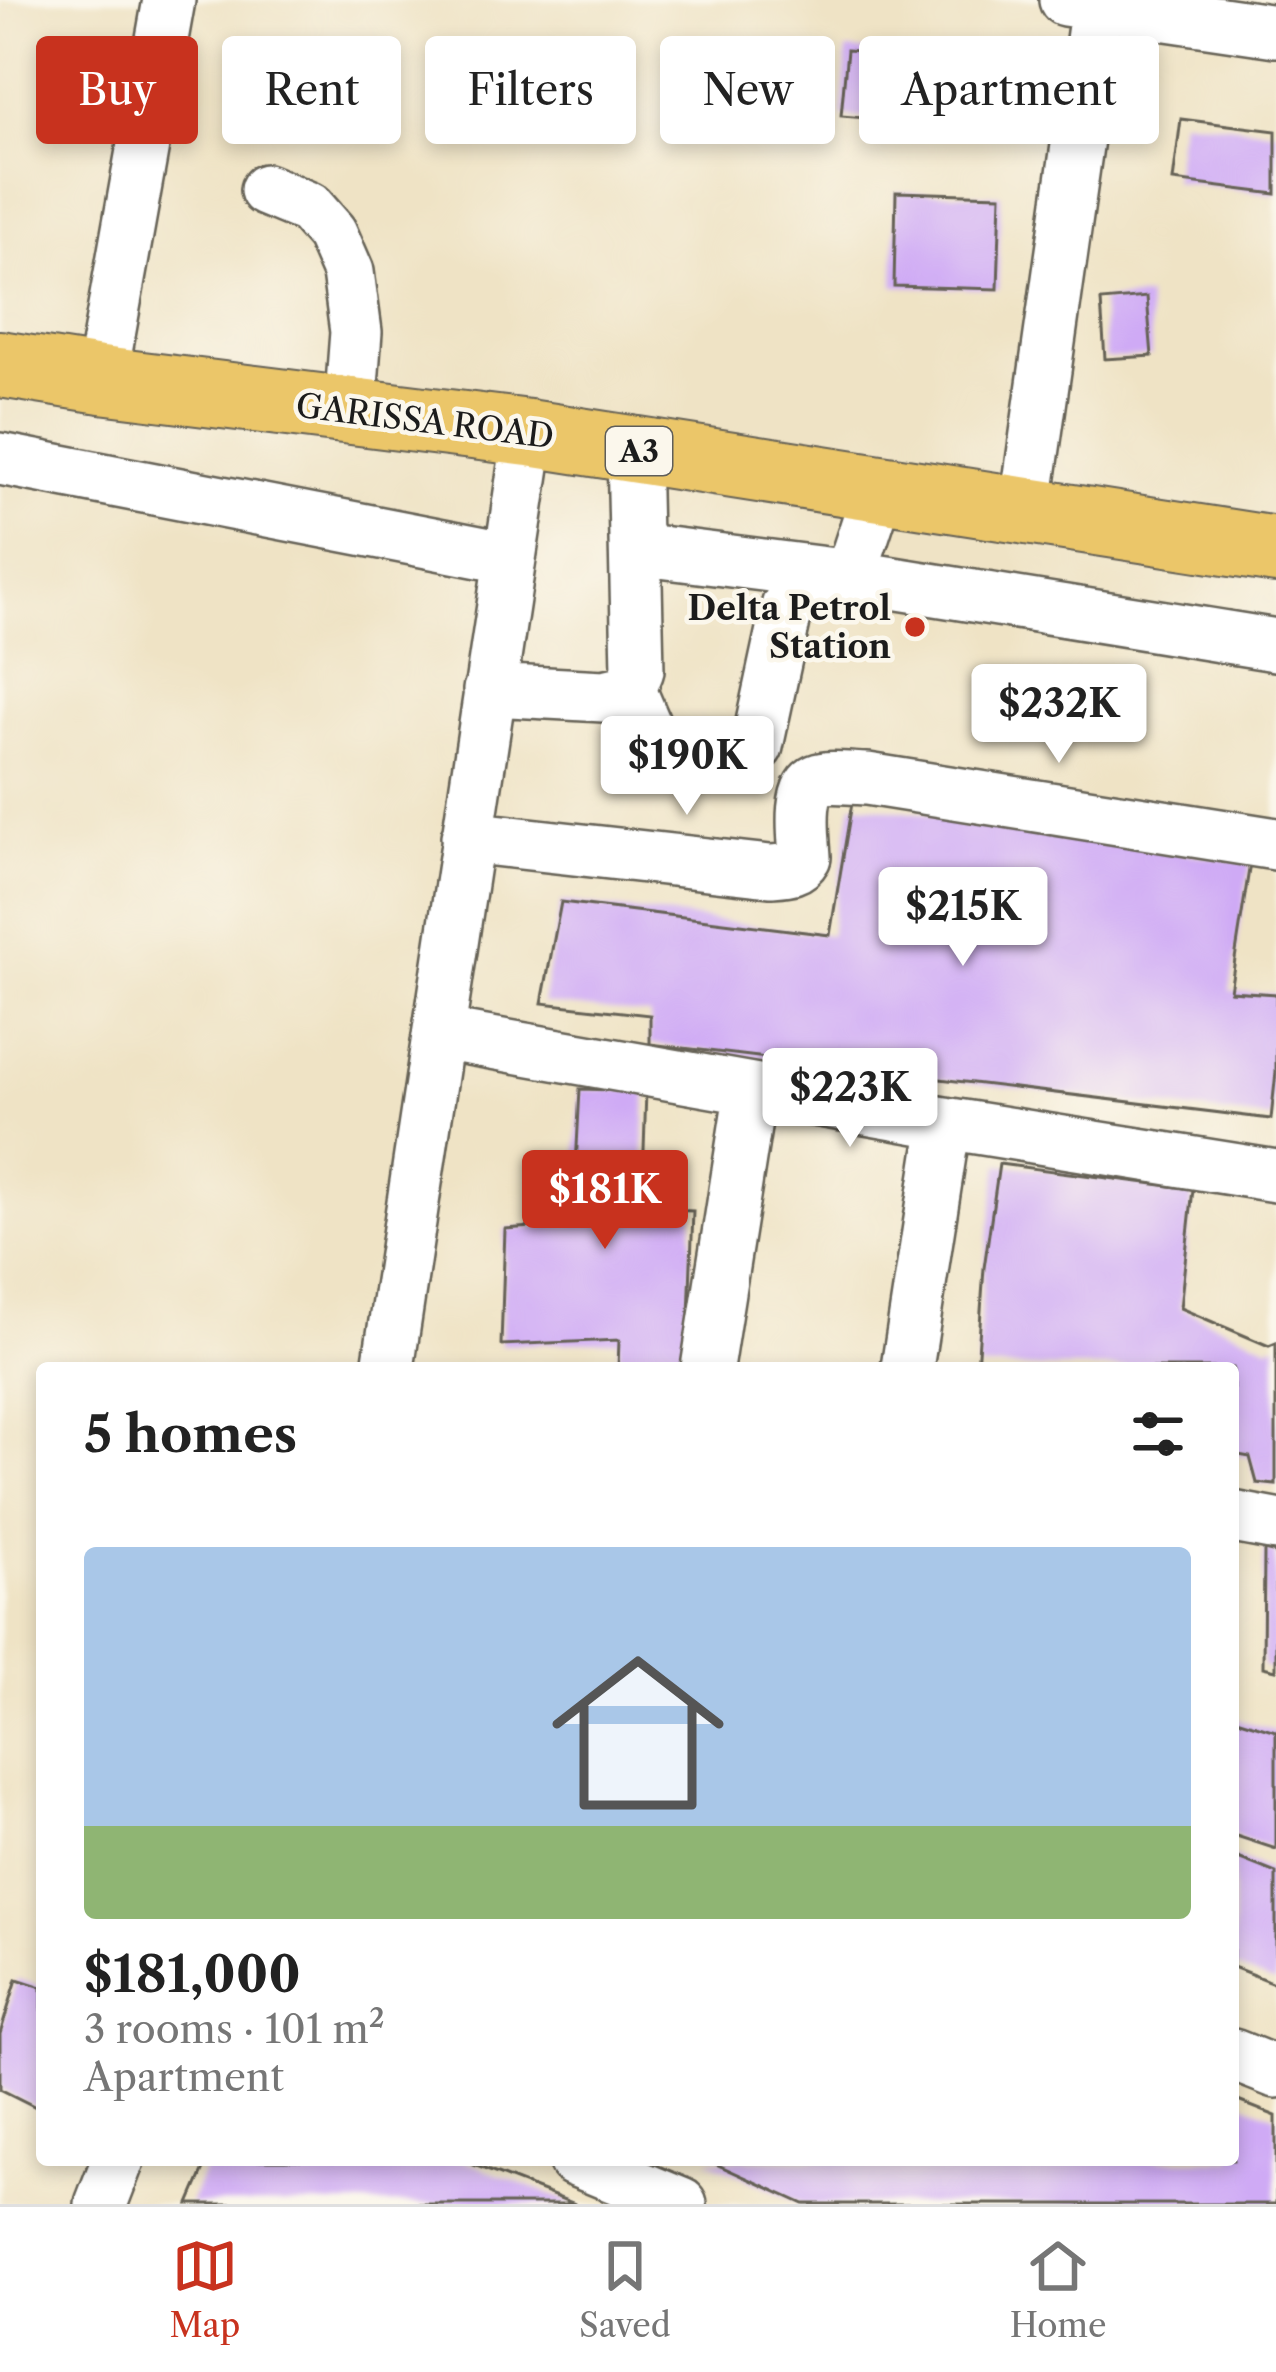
<!DOCTYPE html>
<meta charset="utf-8">
<style>
body{margin:0;font-family:"Libre Caslon Text",serif;background:#f2f2f2;color:#222;height:100vh;display:flex;flex-direction:column;font-size:45px;white-space:nowrap}
*{box-sizing:border-box;margin:0}
p{font-size:39px;color:#767676}
.icon{flex:none;width:66px;height:66px;fill:none;stroke:currentColor;stroke-width:2;stroke-linecap:round;stroke-linejoin:round}
.map{position:relative;flex:1;overflow:hidden}
.details{position:absolute;left:36px;top:1362px;width:1203px;height:804px;display:flex;flex-direction:column;background:#fff;border-radius:12px;box-shadow:0 6px 18px #0003}
.details>*{flex:none}
.top-card{position:absolute;left:36px;top:36px;width:1206px;height:108px;display:flex;gap:24px}
.price{position:absolute;translate:-50% -102px;padding:0 27px;border-radius:12px;background:#fff;color:#222;font-size:39px;line-height:78px;filter:drop-shadow(0 3px 6px #0008)}
.price::after{content:'';position:absolute;left:50%;top:72px;width:36px;height:27px;margin-left:-18px;background:inherit;clip-path:polygon(0 0,100% 0,50% 100%)}
.price.current{background:#c8321e;color:#fff}
ul{padding:0;list-style:none}
li{display:grid;align-content:center;gap:24px;height:636px;padding:0 48px}
li+li{border-top:3px solid #e0e0e0}
li span{display:grid;place-items:center;height:372px;border-radius:12px;color:#555}
li>.icon{margin-inline-start:auto}
span .icon{width:216px;height:216px;fill:#fffc;stroke-width:1}
li b{font-size:51px}
h2{display:flex;justify-content:space-between;align-items:center;height:144px;padding:0 48px;font-size:51px}
.pill{padding:0 42px;border-radius:12px;background:#fff;box-shadow:0 6px 18px #0003;font-size:42px;line-height:108px}
.pill.current{background:#c8321e;color:#fff}
.tab-bar{display:flex;justify-content:space-around;align-items:center;height:168px;border-top:3px solid #e0e0e0;background:#fff;font-size:33px;color:#767676}
.tab-bar a{display:grid;justify-items:center;gap:6px}
.tab-bar .current{color:#c8321e}
.map>svg:first-child{display:block}
.building{fill:#cfaaf5}
.lines{fill:none;stroke-linecap:round;stroke-linejoin:round}
.minor-casing{stroke:#666257;stroke-width:56}
.highway-casing{stroke:#666257;stroke-width:70}
.minor{stroke:#fff;stroke-width:51}
.highway{stroke:#ebc669;stroke-width:66}
.poi-dot{fill:#c8321e;stroke:#fbf7ec;stroke-width:4.5}
.labels{text-anchor:middle;dominant-baseline:central;stroke-width:9;stroke-linejoin:round;paint-order:stroke}
.shield{fill:#fbf7ec;stroke:#5f5e5a;stroke-width:3}
.shield-label{font-size:30px;font-weight:bold;fill:#1c1c1c}
.street-label{font-size:33px;fill:#1c1c1c;stroke:#fbf7ec}
.poi-label{font-size:33px;font-weight:bold;fill:#1c1c1c;stroke:#fbf7ec;text-anchor:end}
</style>
<div class="map">
<svg width="1276" height="2204" viewBox="0 0 1276 2204">
<rect width="100%" height="100%" fill="#fbf7ec"/>
<filter id="ink" filterUnits="userSpaceOnUse"><feTurbulence type="fractalNoise" baseFrequency=".00833" numOctaves="2"/><feDisplacementMap in="SourceGraphic" scale="24" xChannelSelector="R" yChannelSelector="G"/><feConvolveMatrix kernelMatrix="1 2 1 2 8 2 1 2 1" color-interpolation-filters="sRGB"/></filter>
<filter id="wash" filterUnits="userSpaceOnUse"><feTurbulence type="fractalNoise" baseFrequency=".004" numOctaves="4" result="noise"/><feDisplacementMap in="SourceGraphic" scale="48" xChannelSelector="R" yChannelSelector="G"/><feGaussianBlur stdDeviation="2.7" result="paint"/><feColorMatrix in="noise" values="0 0 0 0 0 0 0 0 0 0 0 0 0 0 0 0 0 1.4 0 .05"/><feComposite in="paint" operator="in"/></filter>
<g filter="url(#wash)">
<rect width="100%" height="100%" fill="#efe3c5"/>
<g id="blocks">
<!-- building -->
<path class="building" d="M847,50l178,16 -7,65 -177,-15z
M1181,119l95,12v63l-103,-13z
M896,192l105,3 -3,94 -104,-3z
M1147,297l5,59 -47,3 -4,-58z
M852,803l398,60 -20,128 46,3v78l-5,47 -621,-75v-29l-108,-12 19,-101 269,33z
M580,1089l66,2 -4,118 51,2 -6,157h-69l1,-28 -118,5 4,-116 68,-5z
M999,1164l194,25 -13,119 89,38 7,-3v142l-19,-2 -7,-26 -17,-3v-86h-256l7,-100z
M1264,1550l12,3v117l-13,-3z
M1233,1718l43,13v118l-43,-14z
M1233,1856l43,17v111l-43,-17z
M17,1979l25,8v123l-42,-21v-55z
M1233,2099l43,17v88h-472l-97,-44h526z
M208,2160h253l114,44h-386z"/>
</g>
</g>
<g filter="url(#ink)">
<use href="#blocks" fill-opacity="0" stroke="#666257" stroke-width="3"/>
<g class="lines">
<defs>
<path id="minor" d="M1065,0l211,31
M266,190l43,18 22,25 17,39 8,60 -6,79
M101,380l68,-380
M0,459l510,99
M1025,511l72,-506
M636,549l214,27 426,69
M489,690l115,6 26,-6 8,-20 -5,-220
M630,690l24,56 46,14 57,-14 30,-139 63,-31 29,-88
M467,837l303,34c15,-1 27,0 35,-14 -1,-19 -8,-68 12,-77 12,-5 36,-1 50,-1l409,65
M440,1034l505,89 331,53
M388,1368l141,-935
M707,1368l44,-279
M907,1368l38,-245
M1233,1517l43,8
M1233,2055l43,17
M574,2160l107,44
M101,2204l17,-44"/>
<path id="highway" d="M0,364l101,16 428,53 747,117"/>
</defs>
<!-- minor casing -->
<use href="#minor" class="minor-casing"/>
<!-- highway casing -->
<use href="#highway" class="highway-casing"/>
<!-- minor -->
<use href="#minor" class="minor"/>
<!-- highway -->
<use href="#highway" class="highway"/>
</g>
</g>
<!-- markers -->
<circle class="poi-dot" cx="915" cy="627" r="12"/>
<g class="labels">
<!-- shield labels -->
<rect class="shield" x="606" y="427" width="66" height="48" rx="9"/>
<g class="shield-label">
<text x="639" y="451">A3</text>
</g>
<!-- street labels -->
<g class="street-label">
<text transform="translate(425 421) rotate(7)">GARISSA ROAD</text>
</g>
<!-- poi labels -->
<g class="poi-label">
<text x="891" y="608">Delta Petrol<tspan x="891" dy="38">Station</tspan></text>
</g>
</g>
</svg>
<b class="price" style="left:1059px;top:766px">$232K</b>
<b class="price" style="left:687px;top:818px">$190K</b>
<b class="price" style="left:963px;top:969px">$215K</b>
<b class="price" style="left:850px;top:1150px">$223K</b>
<b class="price current" style="left:605px;top:1252px">$181K</b>
<div class="top-card">
<a class="pill current">Buy</a>
<a class="pill">Rent</a>
<a class="pill">Filters</a>
<a class="pill">New</a>
<a class="pill">Apartment</a>
</div>
<section class="details">
<h2>5 homes<svg class="icon" aria-label="filters" viewBox="0 0 24 24"><path d="M4 7h16M4 17h16"/><circle cx="9" cy="7" r="2"/><circle cx="15" cy="17" r="2"/></svg></h2>
<ul>
<li><span style="background:linear-gradient(#a9c7e8 75%,#8fb573 0)"><svg class="icon" aria-label="home" viewBox="0 0 24 24"><path d="M3 11l9-7 9 7M6 9v11h12V9"/></svg></span><div><b>$181,000</b><p>3 rooms · 101 m²</p><p>Apartment</p></div></li>
</ul>
</section>
</div>
<nav class="tab-bar">
<a class="current"><svg class="icon" aria-label="map" viewBox="0 0 24 24"><path d="M3 6l6-2 6 2 6-2v14l-6 2-6-2-6 2zM9 4v14M15 6v14"/></svg>Map</a>
<a><svg class="icon" aria-label="saved" viewBox="0 0 24 24"><path d="M7 4h10v16l-5-4-5 4z"/></svg>Saved</a>
<a><svg class="icon" aria-label="home" viewBox="0 0 24 24"><path d="M3 11l9-7 9 7M6 9v11h12V9"/></svg>Home</a>
</nav>
